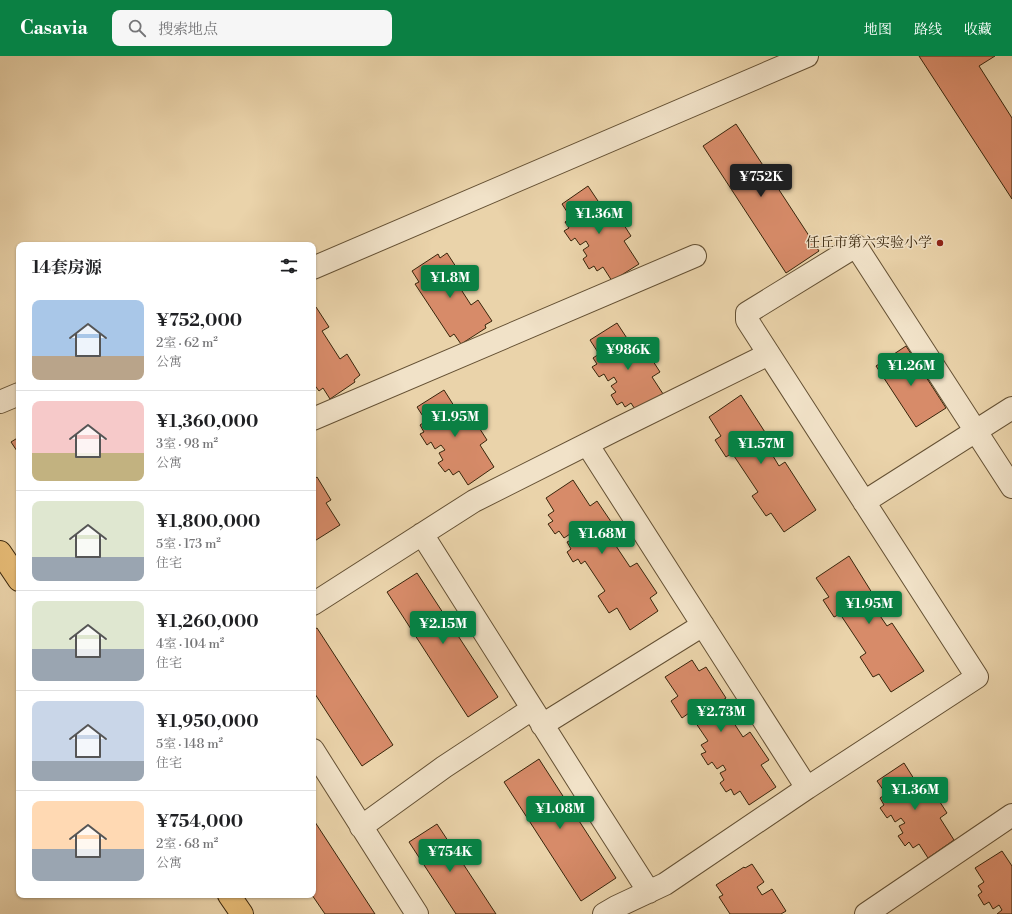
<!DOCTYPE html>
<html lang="zh">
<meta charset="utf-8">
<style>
body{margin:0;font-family:"Libre Bodoni","Noto Serif SC",serif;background:#f6f6f6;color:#202124;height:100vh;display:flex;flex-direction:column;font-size:15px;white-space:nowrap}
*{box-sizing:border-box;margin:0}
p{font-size:13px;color:#757577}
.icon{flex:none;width:22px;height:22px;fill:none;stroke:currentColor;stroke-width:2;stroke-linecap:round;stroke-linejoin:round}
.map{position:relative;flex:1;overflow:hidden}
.drawer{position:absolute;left:16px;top:186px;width:300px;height:656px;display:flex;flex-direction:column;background:#fff;border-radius:8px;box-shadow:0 1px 3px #0004}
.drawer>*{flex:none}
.price{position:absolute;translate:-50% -34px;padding:0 9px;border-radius:4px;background:#0b8043;color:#fff;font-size:13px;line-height:26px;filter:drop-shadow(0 1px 2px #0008)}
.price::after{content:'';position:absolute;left:50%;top:24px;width:12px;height:9px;margin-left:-6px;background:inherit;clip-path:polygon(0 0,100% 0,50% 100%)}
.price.selected{background:#222;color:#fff}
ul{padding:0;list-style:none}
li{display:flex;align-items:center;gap:12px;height:100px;padding:0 16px}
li+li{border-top:1px solid #e0e0e0}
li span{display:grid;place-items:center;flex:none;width:112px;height:80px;border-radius:8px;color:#555}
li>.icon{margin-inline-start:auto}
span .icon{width:48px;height:48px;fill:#fffc;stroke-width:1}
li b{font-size:17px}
h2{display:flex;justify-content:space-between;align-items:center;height:48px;padding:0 16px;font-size:17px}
header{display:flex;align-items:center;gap:24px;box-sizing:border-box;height:56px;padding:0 20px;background:#0b8043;color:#fff}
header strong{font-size:19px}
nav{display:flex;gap:22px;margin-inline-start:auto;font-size:14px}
.search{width:280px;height:36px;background:#f6f6f6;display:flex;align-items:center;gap:10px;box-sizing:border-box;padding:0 14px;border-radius:8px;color:#757577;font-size:15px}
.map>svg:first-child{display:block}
.building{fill:#d78b69;stroke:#38250b}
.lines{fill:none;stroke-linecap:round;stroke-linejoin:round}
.minor-casing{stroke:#645033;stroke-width:24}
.major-casing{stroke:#38250b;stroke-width:24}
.minor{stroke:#f1e2c8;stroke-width:22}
.major{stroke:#e5ba75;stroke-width:22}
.poi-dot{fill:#8f2418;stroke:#f1e2c8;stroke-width:1.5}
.labels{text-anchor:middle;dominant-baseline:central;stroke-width:3;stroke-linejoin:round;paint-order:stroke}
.poi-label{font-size:14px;fill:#38250b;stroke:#f1e2c8;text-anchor:end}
</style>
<header>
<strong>Casavia</strong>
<div class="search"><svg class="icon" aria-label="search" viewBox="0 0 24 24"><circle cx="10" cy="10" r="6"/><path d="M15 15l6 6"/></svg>搜索地点</div>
<nav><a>地图</a><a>路线</a><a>收藏</a></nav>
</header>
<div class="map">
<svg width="1012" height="858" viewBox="0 0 1012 858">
<rect width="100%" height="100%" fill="#ead3aa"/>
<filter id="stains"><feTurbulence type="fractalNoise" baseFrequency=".005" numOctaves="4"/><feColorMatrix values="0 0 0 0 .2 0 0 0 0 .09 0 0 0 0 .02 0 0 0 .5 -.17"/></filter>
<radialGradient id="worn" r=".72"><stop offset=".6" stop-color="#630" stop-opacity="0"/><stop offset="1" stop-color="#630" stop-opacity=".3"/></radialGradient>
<!-- building -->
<path class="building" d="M919,0h76l-16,10 33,52v81z
M736,68l83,127 -33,22 -83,-127z
M588,130l18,27 7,-5 18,28 -7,5 15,23 -27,17 -9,-14 -6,4 -3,-5 -5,3 -6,-10 4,-3 -4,-6 6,-4 -3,-5 -6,4 -5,-7 -4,3 -7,-10 5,-3 -4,-6 6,-4 -9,-14z
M447,197l13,20 -7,4 18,28 7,-5 14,21 -7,4 1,3 -25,16 -7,-10 -4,3 -35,-53 4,-2 -7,-11 26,-17 2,4z
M316,251l13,20 -7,4 18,28 7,-5 13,21 -6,5 1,2 -25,17 -7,-11 -4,3 -6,-8v-74z
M617,267l17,26 8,-5 18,28 -8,5 15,23 -27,17 -9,-14 -6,4 -3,-5 -5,3 -6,-10 5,-3 -5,-6 6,-4 -3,-5 -6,4 -4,-7 -5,3 -7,-10 5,-3 -4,-6 6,-4 -9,-14z
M906,290l40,62 -30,19 -40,-61z
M444,334l17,27 8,-5 18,28 -7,5 14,22 -26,18 -9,-14 -6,4 -4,-6 -4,3 -7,-9 5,-3 -4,-7 6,-3 -4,-5 -6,4 -4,-7 -4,3 -7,-11 4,-2 -4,-7 6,-4 -9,-14z
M741,339l31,48 -5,3 12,20 6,-4 31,48 -32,22 -13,-19 -5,3 -14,-20 6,-4 -26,-39 -6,4 -11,-17 6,-4 -12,-19z
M19,381v17l-8,-12z
M317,421l14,23 -5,3 14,22 -27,17v-62z
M573,424l17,26 7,-5 19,28 -8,5 22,33 7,-4 20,30 -7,5 8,13 -28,19 -13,-22 -8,5 -11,-17 7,-5 -20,-30 -4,3 -3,-5 -5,3 -6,-10 4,-3 -4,-7 6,-3 -3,-5 -6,4 -5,-7 -4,3 -7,-10 5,-3 -5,-6 6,-4 -8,-13z
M849,500l30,48 -5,3 13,19 5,-3 32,48 -33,21 -12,-18 -6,3 -13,-20 6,-4 -26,-39 -6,3 -11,-17 6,-3 -13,-19z
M417,517l81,124 -30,20 -81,-125z
M317,572l76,117 -31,21 -49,-75v-61z
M692,604l7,11 7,-4 20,31 -6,4 23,35 7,-5 19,28 -8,5 15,22 -27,18 -9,-14 -6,4 -3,-6 -5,3 -6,-9 4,-3 -4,-7 6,-3 -3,-5 -6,4 -5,-7 -4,3 -7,-11 5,-2 -5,-7 7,-4 -19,-28 -7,5 -11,-17 7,-5 -13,-19z
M539,703l77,119 -35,23 -77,-119z
M904,707l17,27 8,-5 18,28 -7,5 14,22 -26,18 -9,-14 -6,4 -4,-6 -4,4 -7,-10 5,-3 -4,-7 6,-3 -4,-5 -6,4 -4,-7 -4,3 -7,-10 4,-3 -4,-7 6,-4 -9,-13z
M313,763l62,95h-50l-13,-19z
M437,768l59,90h-40l-47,-72z
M1002,795l10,15v48h-15l5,-4 -3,-5 -6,4 -4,-7 -5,3 -6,-10 4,-3 -4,-6 6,-4 -9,-14z
M752,808l12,18 -7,5 5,8 10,-6 14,22 -5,3h-51l-11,-17 4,-2 -7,-10 28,-18 1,1z"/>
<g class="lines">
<defs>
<path id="minor" d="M313,212l494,-212
M0,346l19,-8
M313,363l382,-163
M587,388l220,344 -142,96 -49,23 -12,7
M864,446l148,-94
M422,478l172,272 55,86
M313,548l161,-103 141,-71 154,-76
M542,669l161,-100
M313,694l104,164
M807,732l170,-111 -230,-357v-7l109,-67 156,241
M361,771l83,-60 88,-58
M866,858l146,-99"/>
<path id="major" d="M0,496l19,28
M229,839l13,19"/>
</defs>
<!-- minor casing -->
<use href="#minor" class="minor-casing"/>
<!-- major casing -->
<use href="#major" class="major-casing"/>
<!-- minor -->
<use href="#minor" class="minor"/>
<!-- major -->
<use href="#major" class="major"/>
</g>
<!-- markers -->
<circle class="poi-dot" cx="940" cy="187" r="4"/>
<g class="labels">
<!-- poi labels -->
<g class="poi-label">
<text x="932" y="187">任丘市第六实验小学</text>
</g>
</g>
<rect width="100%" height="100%" filter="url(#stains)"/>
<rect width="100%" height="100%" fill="url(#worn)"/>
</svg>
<b class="price selected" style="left:761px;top:142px">¥752K</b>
<b class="price" style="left:599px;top:179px">¥1.36M</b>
<b class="price" style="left:450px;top:243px">¥1.8M</b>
<b class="price" style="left:628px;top:315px">¥986K</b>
<b class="price" style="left:911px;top:331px">¥1.26M</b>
<b class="price" style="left:455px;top:382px">¥1.95M</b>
<b class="price" style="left:761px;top:409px">¥1.57M</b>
<b class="price" style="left:602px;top:499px">¥1.68M</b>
<b class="price" style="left:869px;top:569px">¥1.95M</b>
<b class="price" style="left:443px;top:589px">¥2.15M</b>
<b class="price" style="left:721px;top:677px">¥2.73M</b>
<b class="price" style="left:915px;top:755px">¥1.36M</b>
<b class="price" style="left:560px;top:774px">¥1.08M</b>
<b class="price" style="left:450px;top:817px">¥754K</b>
<section class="drawer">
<h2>14套房源<svg class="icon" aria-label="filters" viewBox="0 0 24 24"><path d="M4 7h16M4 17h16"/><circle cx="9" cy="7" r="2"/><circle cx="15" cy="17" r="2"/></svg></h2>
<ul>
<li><span style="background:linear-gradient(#a9c7e8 70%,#b9a48a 0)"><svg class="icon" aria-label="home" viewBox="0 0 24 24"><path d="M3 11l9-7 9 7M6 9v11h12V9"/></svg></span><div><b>¥752,000</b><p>2室 · 62 m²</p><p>公寓</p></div></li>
<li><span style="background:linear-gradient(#f6c9c9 65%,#c2b280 0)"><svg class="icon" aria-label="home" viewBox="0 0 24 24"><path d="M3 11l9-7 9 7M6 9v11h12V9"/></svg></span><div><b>¥1,360,000</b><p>3室 · 98 m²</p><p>公寓</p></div></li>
<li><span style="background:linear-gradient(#dfe7d0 70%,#9aa5b1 0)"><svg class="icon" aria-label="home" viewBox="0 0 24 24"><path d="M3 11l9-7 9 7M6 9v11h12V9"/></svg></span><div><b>¥1,800,000</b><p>5室 · 173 m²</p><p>住宅</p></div></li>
<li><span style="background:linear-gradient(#dfe7d0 60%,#9aa5b1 0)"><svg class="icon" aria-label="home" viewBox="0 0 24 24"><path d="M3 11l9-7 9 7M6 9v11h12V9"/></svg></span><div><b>¥1,260,000</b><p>4室 · 104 m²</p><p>住宅</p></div></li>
<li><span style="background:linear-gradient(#c9d6e8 75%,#9aa5b1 0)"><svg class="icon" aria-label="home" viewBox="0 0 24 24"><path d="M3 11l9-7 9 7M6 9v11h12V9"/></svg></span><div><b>¥1,950,000</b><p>5室 · 148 m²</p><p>住宅</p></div></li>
<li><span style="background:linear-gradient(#ffd9b3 60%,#9aa5b1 0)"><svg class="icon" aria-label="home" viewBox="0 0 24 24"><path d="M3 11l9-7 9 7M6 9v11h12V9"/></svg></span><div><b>¥754,000</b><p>2室 · 68 m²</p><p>公寓</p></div></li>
</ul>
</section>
</div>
